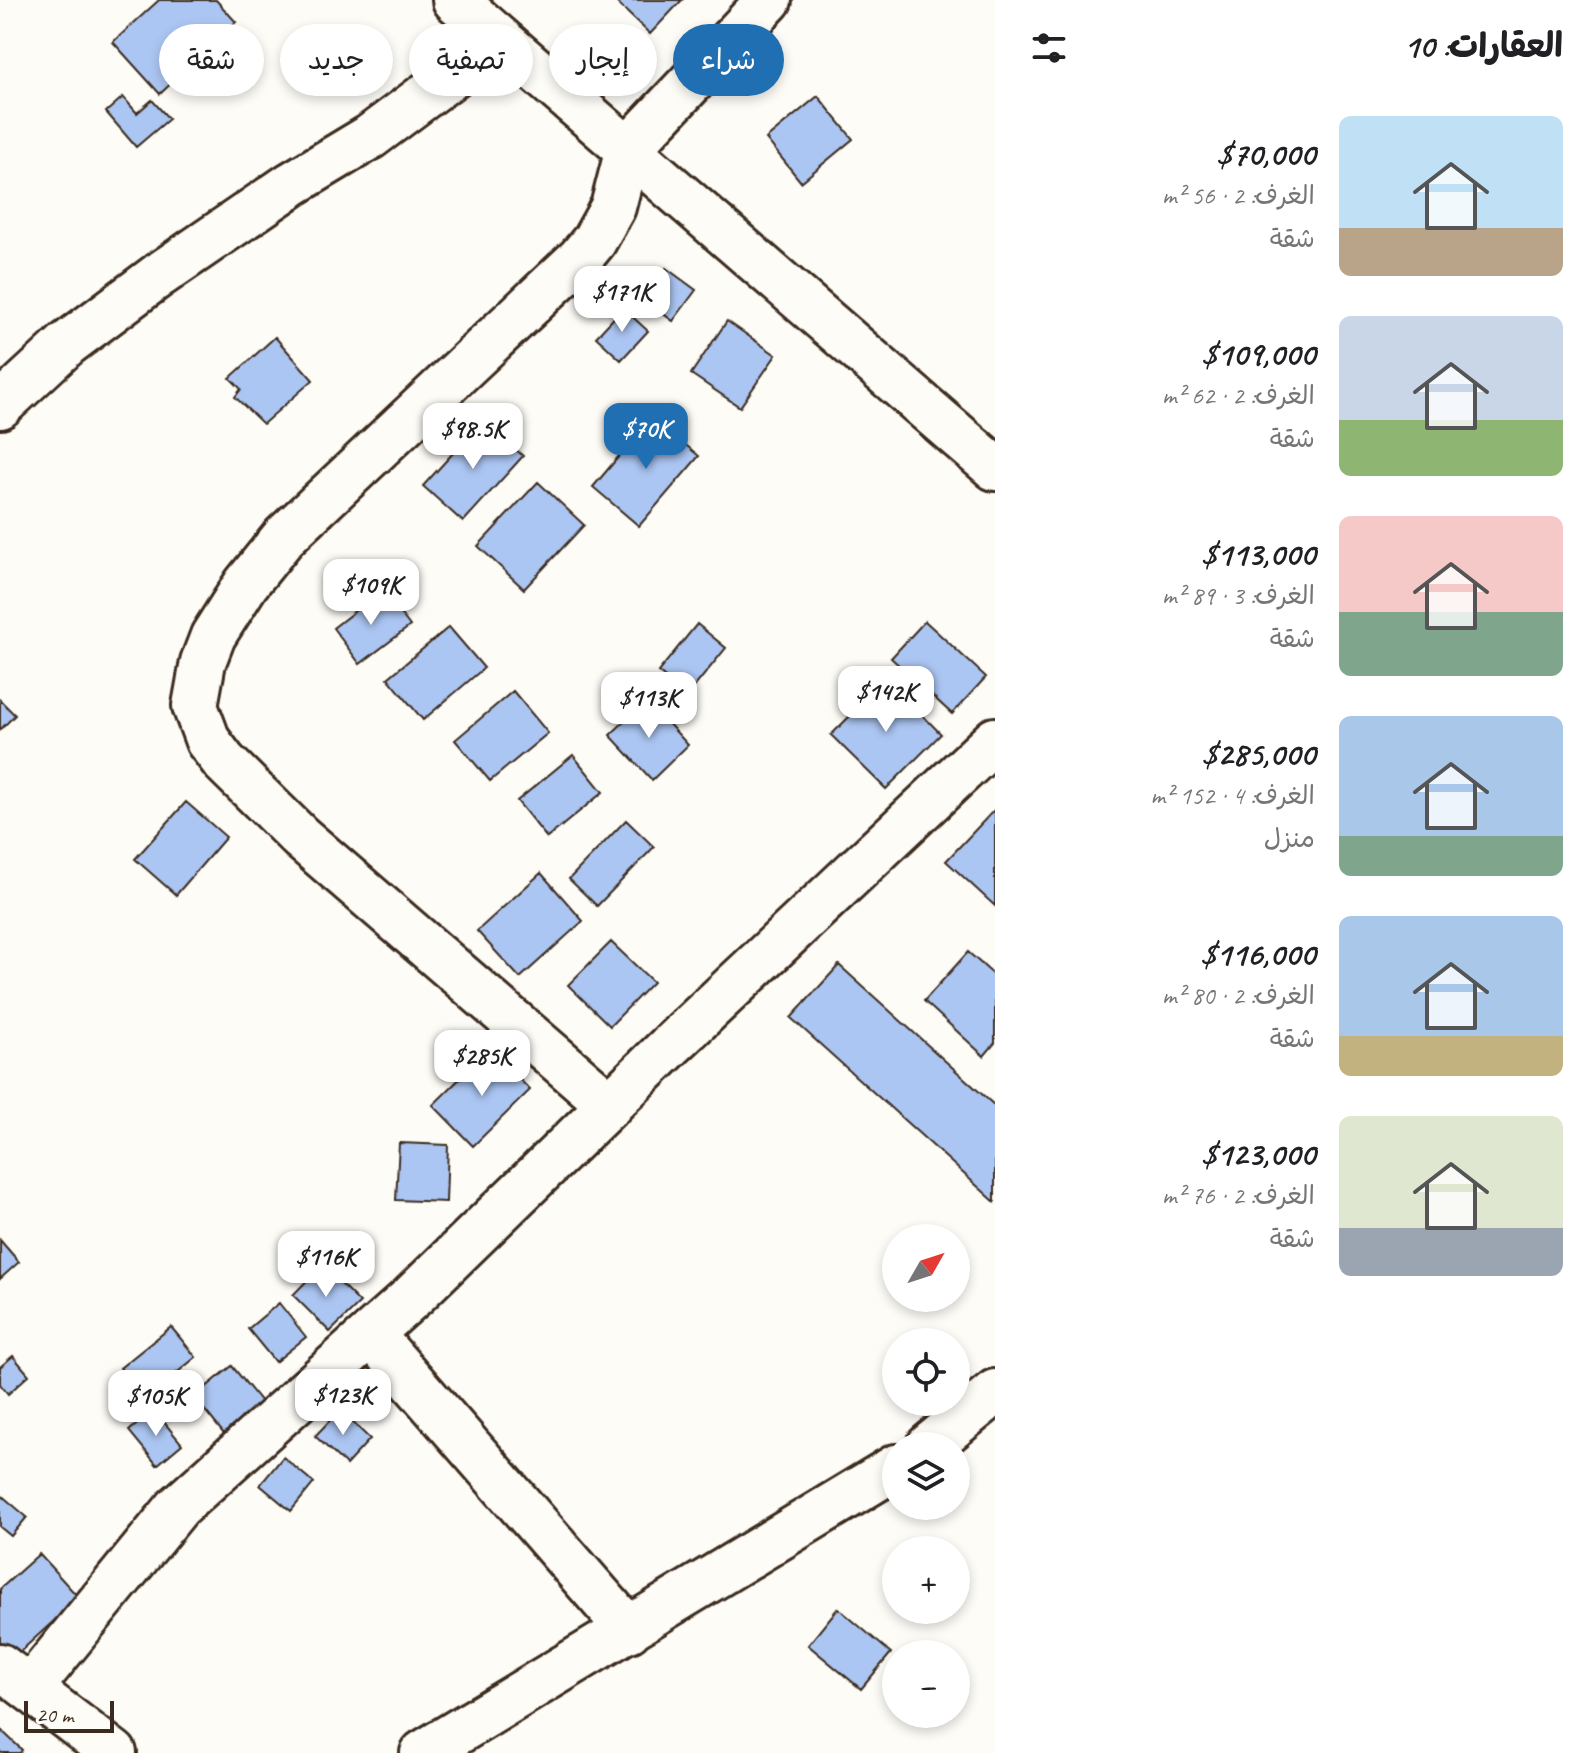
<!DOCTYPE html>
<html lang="ar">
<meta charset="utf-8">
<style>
body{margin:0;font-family:Caveat,"Playpen Sans Arabic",sans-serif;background:#f2f2f2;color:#202124;direction:rtl;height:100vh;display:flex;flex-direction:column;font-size:30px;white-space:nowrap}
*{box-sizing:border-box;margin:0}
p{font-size:26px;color:#757577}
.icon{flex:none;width:44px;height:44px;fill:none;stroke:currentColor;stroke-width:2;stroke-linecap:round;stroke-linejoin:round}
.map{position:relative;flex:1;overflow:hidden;direction:ltr}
.sheet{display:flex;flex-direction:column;background:#fff;width:600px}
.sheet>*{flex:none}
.banner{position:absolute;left:24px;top:24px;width:760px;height:72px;direction:rtl;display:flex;gap:16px}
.needle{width:52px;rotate:51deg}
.controls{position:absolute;left:882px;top:1224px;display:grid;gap:16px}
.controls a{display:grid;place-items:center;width:88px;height:88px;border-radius:50%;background:#fff;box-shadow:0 4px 12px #0003;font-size:40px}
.scale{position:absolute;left:24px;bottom:20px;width:90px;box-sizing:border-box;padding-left:8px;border:4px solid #3b2a1e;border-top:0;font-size:22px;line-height:28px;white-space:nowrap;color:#3b2a1e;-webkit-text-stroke:6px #fdfcf7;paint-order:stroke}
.price{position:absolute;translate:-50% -68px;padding:0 18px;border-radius:16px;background:#fff;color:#222;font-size:26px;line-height:52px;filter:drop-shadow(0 2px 4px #0008)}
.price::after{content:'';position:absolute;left:50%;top:48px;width:24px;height:18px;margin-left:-12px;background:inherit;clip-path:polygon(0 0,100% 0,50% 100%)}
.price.current{background:#1f6fb2;color:#fff}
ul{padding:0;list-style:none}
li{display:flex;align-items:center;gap:24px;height:200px;padding:0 32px}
li span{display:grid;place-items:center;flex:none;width:224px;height:160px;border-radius:12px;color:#555}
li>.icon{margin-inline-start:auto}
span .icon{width:96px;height:96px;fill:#fffc;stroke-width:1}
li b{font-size:34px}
h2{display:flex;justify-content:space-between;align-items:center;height:96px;padding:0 32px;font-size:34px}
.tag{padding:0 28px;border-radius:36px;background:#fff;box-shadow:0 4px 12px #0003;font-size:28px;line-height:72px}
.tag.current{background:#1f6fb2;color:#fff}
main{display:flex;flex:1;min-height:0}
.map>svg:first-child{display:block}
.building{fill:#acc6f3;stroke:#3b2a1e;stroke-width:2}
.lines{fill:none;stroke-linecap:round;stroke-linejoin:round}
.minor-casing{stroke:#3b2a1e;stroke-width:50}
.minor{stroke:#fdfcf7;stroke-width:44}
</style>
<main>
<section class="sheet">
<h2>العقارات: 10<svg class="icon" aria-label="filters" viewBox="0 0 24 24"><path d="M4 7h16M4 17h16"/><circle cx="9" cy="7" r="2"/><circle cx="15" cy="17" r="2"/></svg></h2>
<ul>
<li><span style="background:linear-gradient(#bfe0f5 70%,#b9a48a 0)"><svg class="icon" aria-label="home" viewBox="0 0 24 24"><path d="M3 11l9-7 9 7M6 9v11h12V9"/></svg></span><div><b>$70,000</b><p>الغرف: 2 · 56 m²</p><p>شقة</p></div></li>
<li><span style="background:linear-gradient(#c9d6e8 65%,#8fb573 0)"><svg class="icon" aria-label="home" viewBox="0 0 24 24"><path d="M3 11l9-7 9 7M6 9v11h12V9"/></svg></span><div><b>$109,000</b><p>الغرف: 2 · 62 m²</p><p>شقة</p></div></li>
<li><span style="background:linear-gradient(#f6c9c9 60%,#7fa58c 0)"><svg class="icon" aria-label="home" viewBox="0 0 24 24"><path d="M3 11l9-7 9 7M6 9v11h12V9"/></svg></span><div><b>$113,000</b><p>الغرف: 3 · 89 m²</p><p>شقة</p></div></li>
<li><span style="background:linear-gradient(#a9c7e8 75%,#7fa58c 0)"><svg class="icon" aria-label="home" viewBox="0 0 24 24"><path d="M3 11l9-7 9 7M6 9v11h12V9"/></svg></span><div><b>$285,000</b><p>الغرف: 4 · 152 m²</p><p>منزل</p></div></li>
<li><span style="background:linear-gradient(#a9c7e8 75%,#c2b280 0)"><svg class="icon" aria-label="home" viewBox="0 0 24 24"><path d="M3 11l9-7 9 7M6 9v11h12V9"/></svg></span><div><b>$116,000</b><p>الغرف: 2 · 80 m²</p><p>شقة</p></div></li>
<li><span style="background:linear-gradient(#dfe7d0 70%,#9aa5b1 0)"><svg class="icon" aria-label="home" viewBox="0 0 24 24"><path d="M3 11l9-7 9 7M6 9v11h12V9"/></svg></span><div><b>$123,000</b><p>الغرف: 2 · 76 m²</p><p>شقة</p></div></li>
</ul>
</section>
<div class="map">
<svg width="995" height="1753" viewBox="0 0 995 1753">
<rect width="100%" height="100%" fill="#fdfcf7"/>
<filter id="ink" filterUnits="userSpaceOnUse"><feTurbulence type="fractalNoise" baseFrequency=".0125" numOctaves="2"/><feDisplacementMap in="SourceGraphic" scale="16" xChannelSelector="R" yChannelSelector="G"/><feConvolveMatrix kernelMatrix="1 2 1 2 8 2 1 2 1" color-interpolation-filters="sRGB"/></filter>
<g filter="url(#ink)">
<!-- building -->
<path class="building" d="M159,0h57l20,22 -76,72 -47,-52z
M614,0h68l-32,34z
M818,96l35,43 -52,43 -35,-43z
M123,97l14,16 15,-13 17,19 -33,28 -30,-35z
M666,268l30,22 -23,31 -30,-22z
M623,308l25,23 -27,29 -25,-23z
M727,321l49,34 -36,52 -49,-33z
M275,337l38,43 -50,44 -28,-27 6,-8 -11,-11z
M652,417l47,39 -60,70 -46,-39z
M483,420l40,36 -60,66 -40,-36z
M538,482l46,43 -60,64 -46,-43z
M382,590l28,36 -50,38 -27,-36z
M925,621l61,56 -34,37 -61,-56z
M697,624l29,24 -39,48 -29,-24z
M449,627l35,41 -61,52 -35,-42z
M887,679l54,55 -55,55 -55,-54z
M513,691l35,42 -58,48 -35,-41z
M0,700l15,15 -15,15z
M647,700l41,45 -36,35 -42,-45z
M573,755l30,37 -56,46 -30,-37z
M186,802l40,35 -50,58 -41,-36z
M995,809v97l-49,-45z
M626,820l28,27 -57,59 -28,-27z
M541,873l42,48 -63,57 -43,-47z
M611,942l42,40 -43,44 -42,-41z
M968,952l27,24v67l-11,13 -60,-55z
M839,965l156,141v96l-204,-184z
M490,1049l40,41 -57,56 -40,-41z
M399,1143l49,2 -2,57 -50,-2z
M0,1240l19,22 -19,17z
M322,1265l38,38 -30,29 -37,-37z
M279,1303l27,34 -31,25 -27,-33z
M171,1327l25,30 -51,42 -25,-31z
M13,1356l16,19 -21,19 -8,-10v-17z
M232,1366l30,37 -38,31 -30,-37z
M154,1410l28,34 -25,21 -28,-34z
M340,1410l30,29 -24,26 -31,-29z
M283,1457l31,26 -23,28 -31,-26z
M0,1494l27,23 -16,19 -11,-9z
M39,1554l40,44 -68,62 -11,-12v-59z
M838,1608l53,45 -30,36 -53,-44z
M0,1729l22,21 -2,3h-20z"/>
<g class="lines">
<defs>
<path id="minor" d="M455,0l540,468
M0,406l67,-62 92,-69 133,-91 78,-47 130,-97
M610,1105l-310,-268 -76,-75 -16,-21 -13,-35 8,-44 10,-26 33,-52 38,-47 296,-279 14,-17 19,-34 15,-58 141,-149
M371,1334l258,296
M929,1446l66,-54
M0,1666l114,87
M31,1687l147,-180 235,-211 258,-251 324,-305
M423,1753l473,-286"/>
</defs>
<!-- minor casing -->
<use href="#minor" class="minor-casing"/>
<!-- minor -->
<use href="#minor" class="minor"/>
</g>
</g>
</svg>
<div class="controls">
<a><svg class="needle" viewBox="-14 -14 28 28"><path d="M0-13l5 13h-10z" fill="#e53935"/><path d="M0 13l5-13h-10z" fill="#757577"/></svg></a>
<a><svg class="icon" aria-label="locate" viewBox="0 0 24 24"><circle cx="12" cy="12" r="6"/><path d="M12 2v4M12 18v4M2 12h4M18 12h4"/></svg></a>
<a><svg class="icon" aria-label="layers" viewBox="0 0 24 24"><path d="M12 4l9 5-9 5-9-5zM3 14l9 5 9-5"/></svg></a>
<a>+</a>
<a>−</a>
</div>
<div class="scale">20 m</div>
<b class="price" style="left:622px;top:334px">$171K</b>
<b class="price" style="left:473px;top:471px">$98.5K</b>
<b class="price current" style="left:646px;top:471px">$70K</b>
<b class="price" style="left:371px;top:627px">$109K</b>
<b class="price" style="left:886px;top:734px">$142K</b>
<b class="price" style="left:649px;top:740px">$113K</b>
<b class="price" style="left:482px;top:1098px">$285K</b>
<b class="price" style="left:326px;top:1299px">$116K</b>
<b class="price" style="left:343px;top:1437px">$123K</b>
<b class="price" style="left:156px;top:1438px">$105K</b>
<div class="banner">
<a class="tag current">شراء</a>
<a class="tag">إيجار</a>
<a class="tag">تصفية</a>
<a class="tag">جديد</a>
<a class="tag">شقة</a>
</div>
</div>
</main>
